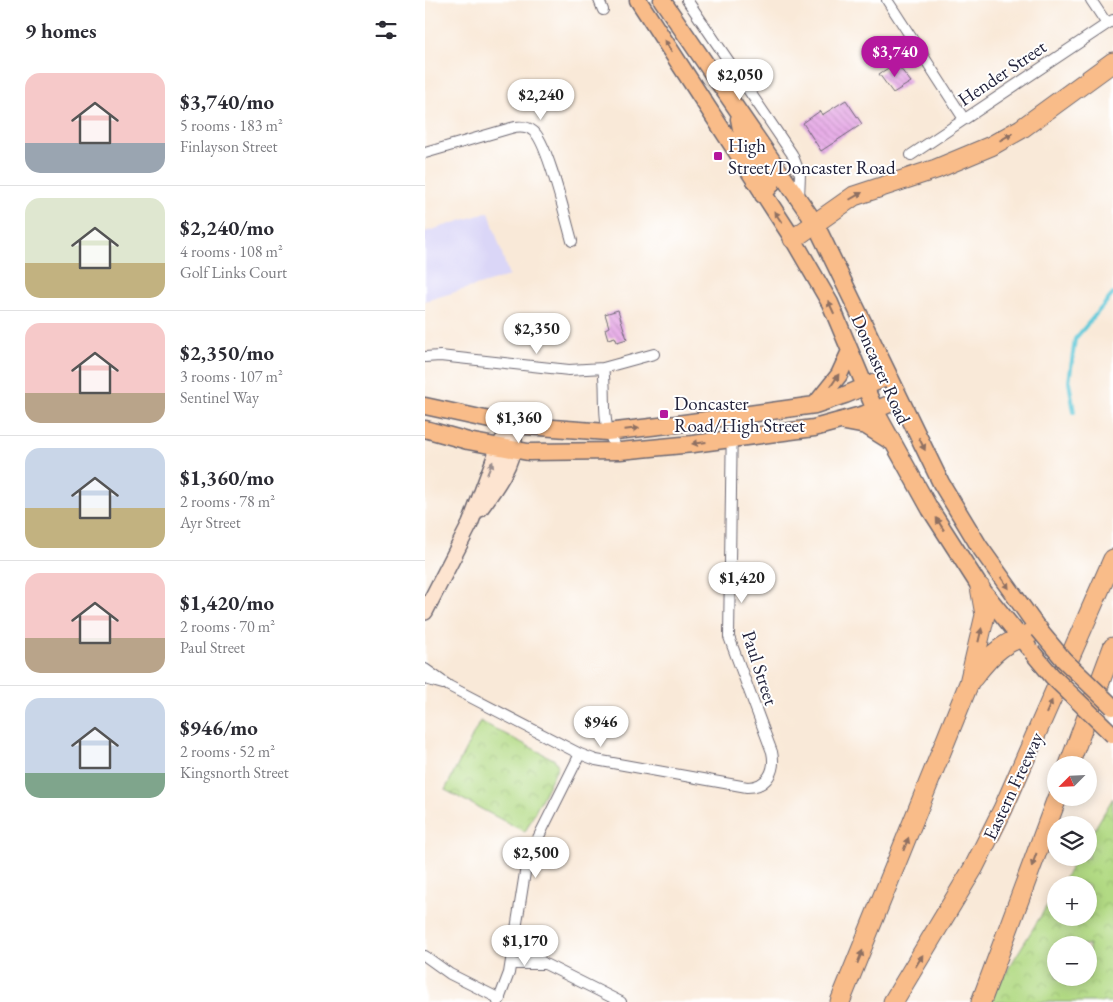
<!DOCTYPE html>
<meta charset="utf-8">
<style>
body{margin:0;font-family:"EB Garamond",serif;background:#f7f7f7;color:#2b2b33;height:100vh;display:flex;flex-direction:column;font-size:19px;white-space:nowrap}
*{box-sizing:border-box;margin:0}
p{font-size:16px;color:#7c7c81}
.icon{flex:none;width:28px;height:28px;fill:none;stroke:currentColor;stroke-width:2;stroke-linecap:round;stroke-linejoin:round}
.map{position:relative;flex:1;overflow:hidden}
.details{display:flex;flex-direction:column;background:#fff;width:425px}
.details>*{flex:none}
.needle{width:32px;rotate:246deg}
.buttons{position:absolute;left:622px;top:756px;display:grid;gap:10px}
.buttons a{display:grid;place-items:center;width:50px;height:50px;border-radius:50%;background:#fff;box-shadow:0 2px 12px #0003;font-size:25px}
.price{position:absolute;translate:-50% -42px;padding:0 11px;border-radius:18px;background:#fff;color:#222;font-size:16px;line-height:32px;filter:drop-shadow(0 1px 2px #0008)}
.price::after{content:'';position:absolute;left:50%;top:30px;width:15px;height:11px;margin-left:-8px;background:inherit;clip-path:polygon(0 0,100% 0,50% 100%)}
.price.active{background:#b5179e;color:#fff}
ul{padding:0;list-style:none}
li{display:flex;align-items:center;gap:15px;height:125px;padding:0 25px}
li+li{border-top:1px solid #e1e1e2}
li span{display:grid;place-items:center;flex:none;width:140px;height:100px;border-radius:15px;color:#555}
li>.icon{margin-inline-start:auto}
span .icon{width:60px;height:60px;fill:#fffc;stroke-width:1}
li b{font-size:21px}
h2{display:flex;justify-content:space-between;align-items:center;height:60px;padding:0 25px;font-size:21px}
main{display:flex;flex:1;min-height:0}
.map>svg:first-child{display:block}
.built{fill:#dad6f7}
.park{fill:url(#park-crowns);stroke:#6a7e60;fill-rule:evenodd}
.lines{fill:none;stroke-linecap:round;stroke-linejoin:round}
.stream{stroke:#5ec8d8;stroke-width:4}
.building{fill:url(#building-back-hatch)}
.street-casing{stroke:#6d6872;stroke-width:12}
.secondary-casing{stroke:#6d6872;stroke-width:18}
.primary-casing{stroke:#6d6872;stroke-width:19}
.highway-casing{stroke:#6d6872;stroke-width:21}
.street{stroke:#fff;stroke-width:10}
.secondary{stroke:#fde4d0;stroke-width:15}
.primary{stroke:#f9bc89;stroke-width:16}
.highway{stroke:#f9bc89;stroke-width:19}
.primary-bridge-casing{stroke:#6d6872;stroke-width:19;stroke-linecap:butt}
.primary-bridge{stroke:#f9bc89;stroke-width:16}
.oneway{fill:#8e6f62}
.oneway2{fill:#9a8d8d}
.poi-dot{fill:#b5179e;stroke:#fff;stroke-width:2}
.labels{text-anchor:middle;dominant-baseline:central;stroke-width:4;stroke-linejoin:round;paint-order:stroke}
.street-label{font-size:19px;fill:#22223b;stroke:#fff}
.poi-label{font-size:19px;fill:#22223b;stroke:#fff;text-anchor:start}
</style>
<main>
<section class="details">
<h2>9 homes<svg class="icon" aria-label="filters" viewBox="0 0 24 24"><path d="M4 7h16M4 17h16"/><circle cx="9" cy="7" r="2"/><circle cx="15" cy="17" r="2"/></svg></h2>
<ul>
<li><span style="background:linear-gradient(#f6c9c9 70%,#9aa5b1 0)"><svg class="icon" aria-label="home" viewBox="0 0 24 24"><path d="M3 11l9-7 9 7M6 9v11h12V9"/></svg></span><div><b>$3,740/mo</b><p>5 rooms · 183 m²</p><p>Finlayson Street</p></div></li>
<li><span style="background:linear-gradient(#dfe7d0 65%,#c2b280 0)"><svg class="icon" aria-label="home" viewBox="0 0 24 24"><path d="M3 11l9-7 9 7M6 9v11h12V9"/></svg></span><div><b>$2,240/mo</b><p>4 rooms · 108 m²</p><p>Golf Links Court</p></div></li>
<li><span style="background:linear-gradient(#f6c9c9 70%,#b9a48a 0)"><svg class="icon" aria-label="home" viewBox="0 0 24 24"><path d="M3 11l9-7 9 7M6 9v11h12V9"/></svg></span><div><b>$2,350/mo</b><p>3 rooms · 107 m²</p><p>Sentinel Way</p></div></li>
<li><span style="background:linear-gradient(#c9d6e8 60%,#c2b280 0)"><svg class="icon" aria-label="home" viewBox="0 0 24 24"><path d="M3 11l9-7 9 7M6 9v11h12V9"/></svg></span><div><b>$1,360/mo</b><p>2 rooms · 78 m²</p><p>Ayr Street</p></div></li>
<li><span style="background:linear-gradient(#f6c9c9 65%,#b9a48a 0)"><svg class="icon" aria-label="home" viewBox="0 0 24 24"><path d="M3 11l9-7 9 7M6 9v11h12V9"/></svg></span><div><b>$1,420/mo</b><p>2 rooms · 70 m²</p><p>Paul Street</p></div></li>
<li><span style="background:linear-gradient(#c9d6e8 75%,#7fa58c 0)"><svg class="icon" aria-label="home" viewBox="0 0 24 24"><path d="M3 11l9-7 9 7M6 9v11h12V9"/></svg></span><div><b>$946/mo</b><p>2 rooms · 52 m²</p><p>Kingsnorth Street</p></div></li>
</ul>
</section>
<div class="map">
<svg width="688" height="1002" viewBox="0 0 688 1002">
<defs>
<pattern id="park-crowns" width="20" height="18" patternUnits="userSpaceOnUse" patternTransform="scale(1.25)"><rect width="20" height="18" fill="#b2da84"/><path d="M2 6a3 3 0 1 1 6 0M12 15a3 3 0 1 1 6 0" fill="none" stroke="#99bb73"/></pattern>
<pattern id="building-back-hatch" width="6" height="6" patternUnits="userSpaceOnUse" patternTransform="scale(1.25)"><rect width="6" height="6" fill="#e7ade7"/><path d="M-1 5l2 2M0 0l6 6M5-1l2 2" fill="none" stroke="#c695c7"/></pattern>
</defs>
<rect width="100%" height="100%" fill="#fff"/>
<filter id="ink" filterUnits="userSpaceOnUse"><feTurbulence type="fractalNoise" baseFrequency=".02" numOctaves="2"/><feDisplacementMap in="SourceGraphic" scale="10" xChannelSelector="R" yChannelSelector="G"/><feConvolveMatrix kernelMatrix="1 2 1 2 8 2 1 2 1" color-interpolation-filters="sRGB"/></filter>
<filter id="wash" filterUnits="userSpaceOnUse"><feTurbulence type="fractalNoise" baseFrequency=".0096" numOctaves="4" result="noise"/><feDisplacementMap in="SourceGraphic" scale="20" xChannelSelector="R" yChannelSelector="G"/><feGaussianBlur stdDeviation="1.12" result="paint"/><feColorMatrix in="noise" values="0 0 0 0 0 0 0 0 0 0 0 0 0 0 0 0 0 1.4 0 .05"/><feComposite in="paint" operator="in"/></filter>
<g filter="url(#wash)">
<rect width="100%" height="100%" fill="#f9e9d8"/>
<!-- built -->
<path class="built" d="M64,212l20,64 -84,25v-69z"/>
<!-- park -->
<path class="park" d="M55,721l75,39 3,6 -33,66 -80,-42z
M688,798v204h-125l68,-111v27h33v-33h-29l17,-27h12v-20zM631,945h33v33h-33z"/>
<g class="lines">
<!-- stream -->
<path class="stream" d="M649,412l-5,-30 6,-43 38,-45"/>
</g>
<g id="blocks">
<!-- building -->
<path class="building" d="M471,63l15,19 -18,11 -14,-19z
M421,100l16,24 -41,27 -18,-28 17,-12 2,4z
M193,310l9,29 -10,3 -2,-5 -7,2 -3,-10 4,-2 -4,-13z"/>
</g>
</g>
<g filter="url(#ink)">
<use href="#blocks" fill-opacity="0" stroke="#6d6872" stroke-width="1"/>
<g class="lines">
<defs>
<path id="street" d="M174,0l4,10
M262,0l105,154 8,20 -1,24
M462,0l77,119
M666,0l16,24
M0,153l86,-25c7,-2 16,-2 22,3 14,9 33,89 39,110
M486,155l202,-135
M0,357l15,-1 129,14 34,-2 51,-14
M178,368c5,28 -5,61 17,83
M0,669l24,17 131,68 16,6 151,27c21,0 29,-17 25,-35l-43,-115 3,-220
M0,679l18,5
M88,952l20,4 12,8 76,38
M0,956l25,18 50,25
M86,964h34
M73,1002l11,-29 18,-113 53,-106"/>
<path id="secondary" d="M55,509c14,-19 34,-46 34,-70
M0,612l45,-88 29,-78 14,-21"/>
<path id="primary" d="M213,0l155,239 37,64 45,107 55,99 50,78 48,60
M237,0l153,223 126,260 38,63 60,84
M314,119l5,25 27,41 -8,10
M390,405l24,-30 11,-24
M0,406l88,19 94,7 70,-8 138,-19 30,-10 43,-18
M420,422l21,4 24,15
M0,429l43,12 60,11 92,-1 73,-7 121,-16 51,-14 34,-14"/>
<path id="highway" d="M368,239l61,-43 82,-27 55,-23 30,-17 92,-67
M548,678c22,-29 32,-36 66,-48
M644,765l44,-118
M415,1002l129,-319 16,-68 -5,-28
M468,1002l81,-135 29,-58 110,-250
M556,1002l76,-204"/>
</defs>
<!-- street casing -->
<use href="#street" class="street-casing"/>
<!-- secondary casing -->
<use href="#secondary" class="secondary-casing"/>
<!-- primary casing -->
<use href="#primary" class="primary-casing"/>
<!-- highway casing -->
<use href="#highway" class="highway-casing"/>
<!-- street -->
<use href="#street" class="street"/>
<!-- secondary -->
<use href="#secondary" class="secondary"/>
<!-- primary -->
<use href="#primary" class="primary"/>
<!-- highway -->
<use href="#highway" class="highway"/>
<defs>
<path id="primary-bridge" d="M614,630l25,30 49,47
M607,652l20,24 61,59"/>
</defs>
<!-- primary-bridge casing -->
<use href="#primary-bridge" class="primary-bridge-casing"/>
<!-- primary-bridge -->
<use href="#primary-bridge" class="primary-bridge"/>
</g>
<!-- one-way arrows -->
<defs><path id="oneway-solid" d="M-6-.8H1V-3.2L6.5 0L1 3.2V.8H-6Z" transform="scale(1.25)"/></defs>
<g class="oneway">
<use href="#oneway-solid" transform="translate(243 46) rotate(-123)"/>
<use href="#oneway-solid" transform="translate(581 137) rotate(-30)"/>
<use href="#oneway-solid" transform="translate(431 196) rotate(-30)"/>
<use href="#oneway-solid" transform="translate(353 217) rotate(-124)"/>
<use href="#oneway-solid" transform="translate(406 307) rotate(-115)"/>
<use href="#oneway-solid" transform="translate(410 380) rotate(-57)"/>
<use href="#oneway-solid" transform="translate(207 429) rotate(-6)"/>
<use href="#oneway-solid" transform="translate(274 443) rotate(173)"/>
<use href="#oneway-solid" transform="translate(497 444) rotate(64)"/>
<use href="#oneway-solid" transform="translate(515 524) rotate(-122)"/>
<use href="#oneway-solid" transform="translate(580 583) rotate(55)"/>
<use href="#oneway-solid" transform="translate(555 635) rotate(-77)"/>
<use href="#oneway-solid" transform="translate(624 707) rotate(-66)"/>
<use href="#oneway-solid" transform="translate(481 844) rotate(-69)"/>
<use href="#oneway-solid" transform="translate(609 860) rotate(110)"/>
<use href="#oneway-solid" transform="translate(435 957) rotate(-68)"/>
<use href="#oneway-solid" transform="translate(494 961) rotate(-58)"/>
</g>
<use class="oneway2" href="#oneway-solid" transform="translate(65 468) rotate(-67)"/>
</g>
<!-- markers -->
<g class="poi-dot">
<rect x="288" y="151" width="10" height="10" rx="2.5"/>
<rect x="234" y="409" width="10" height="10" rx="2.5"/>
</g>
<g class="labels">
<!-- street labels -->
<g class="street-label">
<text transform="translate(577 73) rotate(-34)">Hender Street</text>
<text transform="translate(456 369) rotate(66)">Doncaster Road</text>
<text transform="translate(335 668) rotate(72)">Paul Street</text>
<text transform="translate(588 786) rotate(-65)">Eastern Freeway</text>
</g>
<!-- poi labels -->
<g class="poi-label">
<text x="303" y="145">High<tspan x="303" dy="22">Street/Doncaster Road</tspan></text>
<text x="249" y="403">Doncaster<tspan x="249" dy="22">Road/High Street</tspan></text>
</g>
</g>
</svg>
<div class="buttons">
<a><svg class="needle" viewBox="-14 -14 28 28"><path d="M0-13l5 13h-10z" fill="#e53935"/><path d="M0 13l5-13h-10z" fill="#7c7c81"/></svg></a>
<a><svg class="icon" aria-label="layers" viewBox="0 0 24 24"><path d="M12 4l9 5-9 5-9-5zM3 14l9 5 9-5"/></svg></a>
<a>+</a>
<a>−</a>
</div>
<b class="price active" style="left:470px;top:78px">$3,740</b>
<b class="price" style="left:315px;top:101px">$2,050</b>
<b class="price" style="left:116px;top:121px">$2,240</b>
<b class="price" style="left:112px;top:355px">$2,350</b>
<b class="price" style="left:94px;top:444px">$1,360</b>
<b class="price" style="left:317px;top:604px">$1,420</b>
<b class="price" style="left:176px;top:748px">$946</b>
<b class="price" style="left:111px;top:879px">$2,500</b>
<b class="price" style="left:100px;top:967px">$1,170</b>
</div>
</main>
